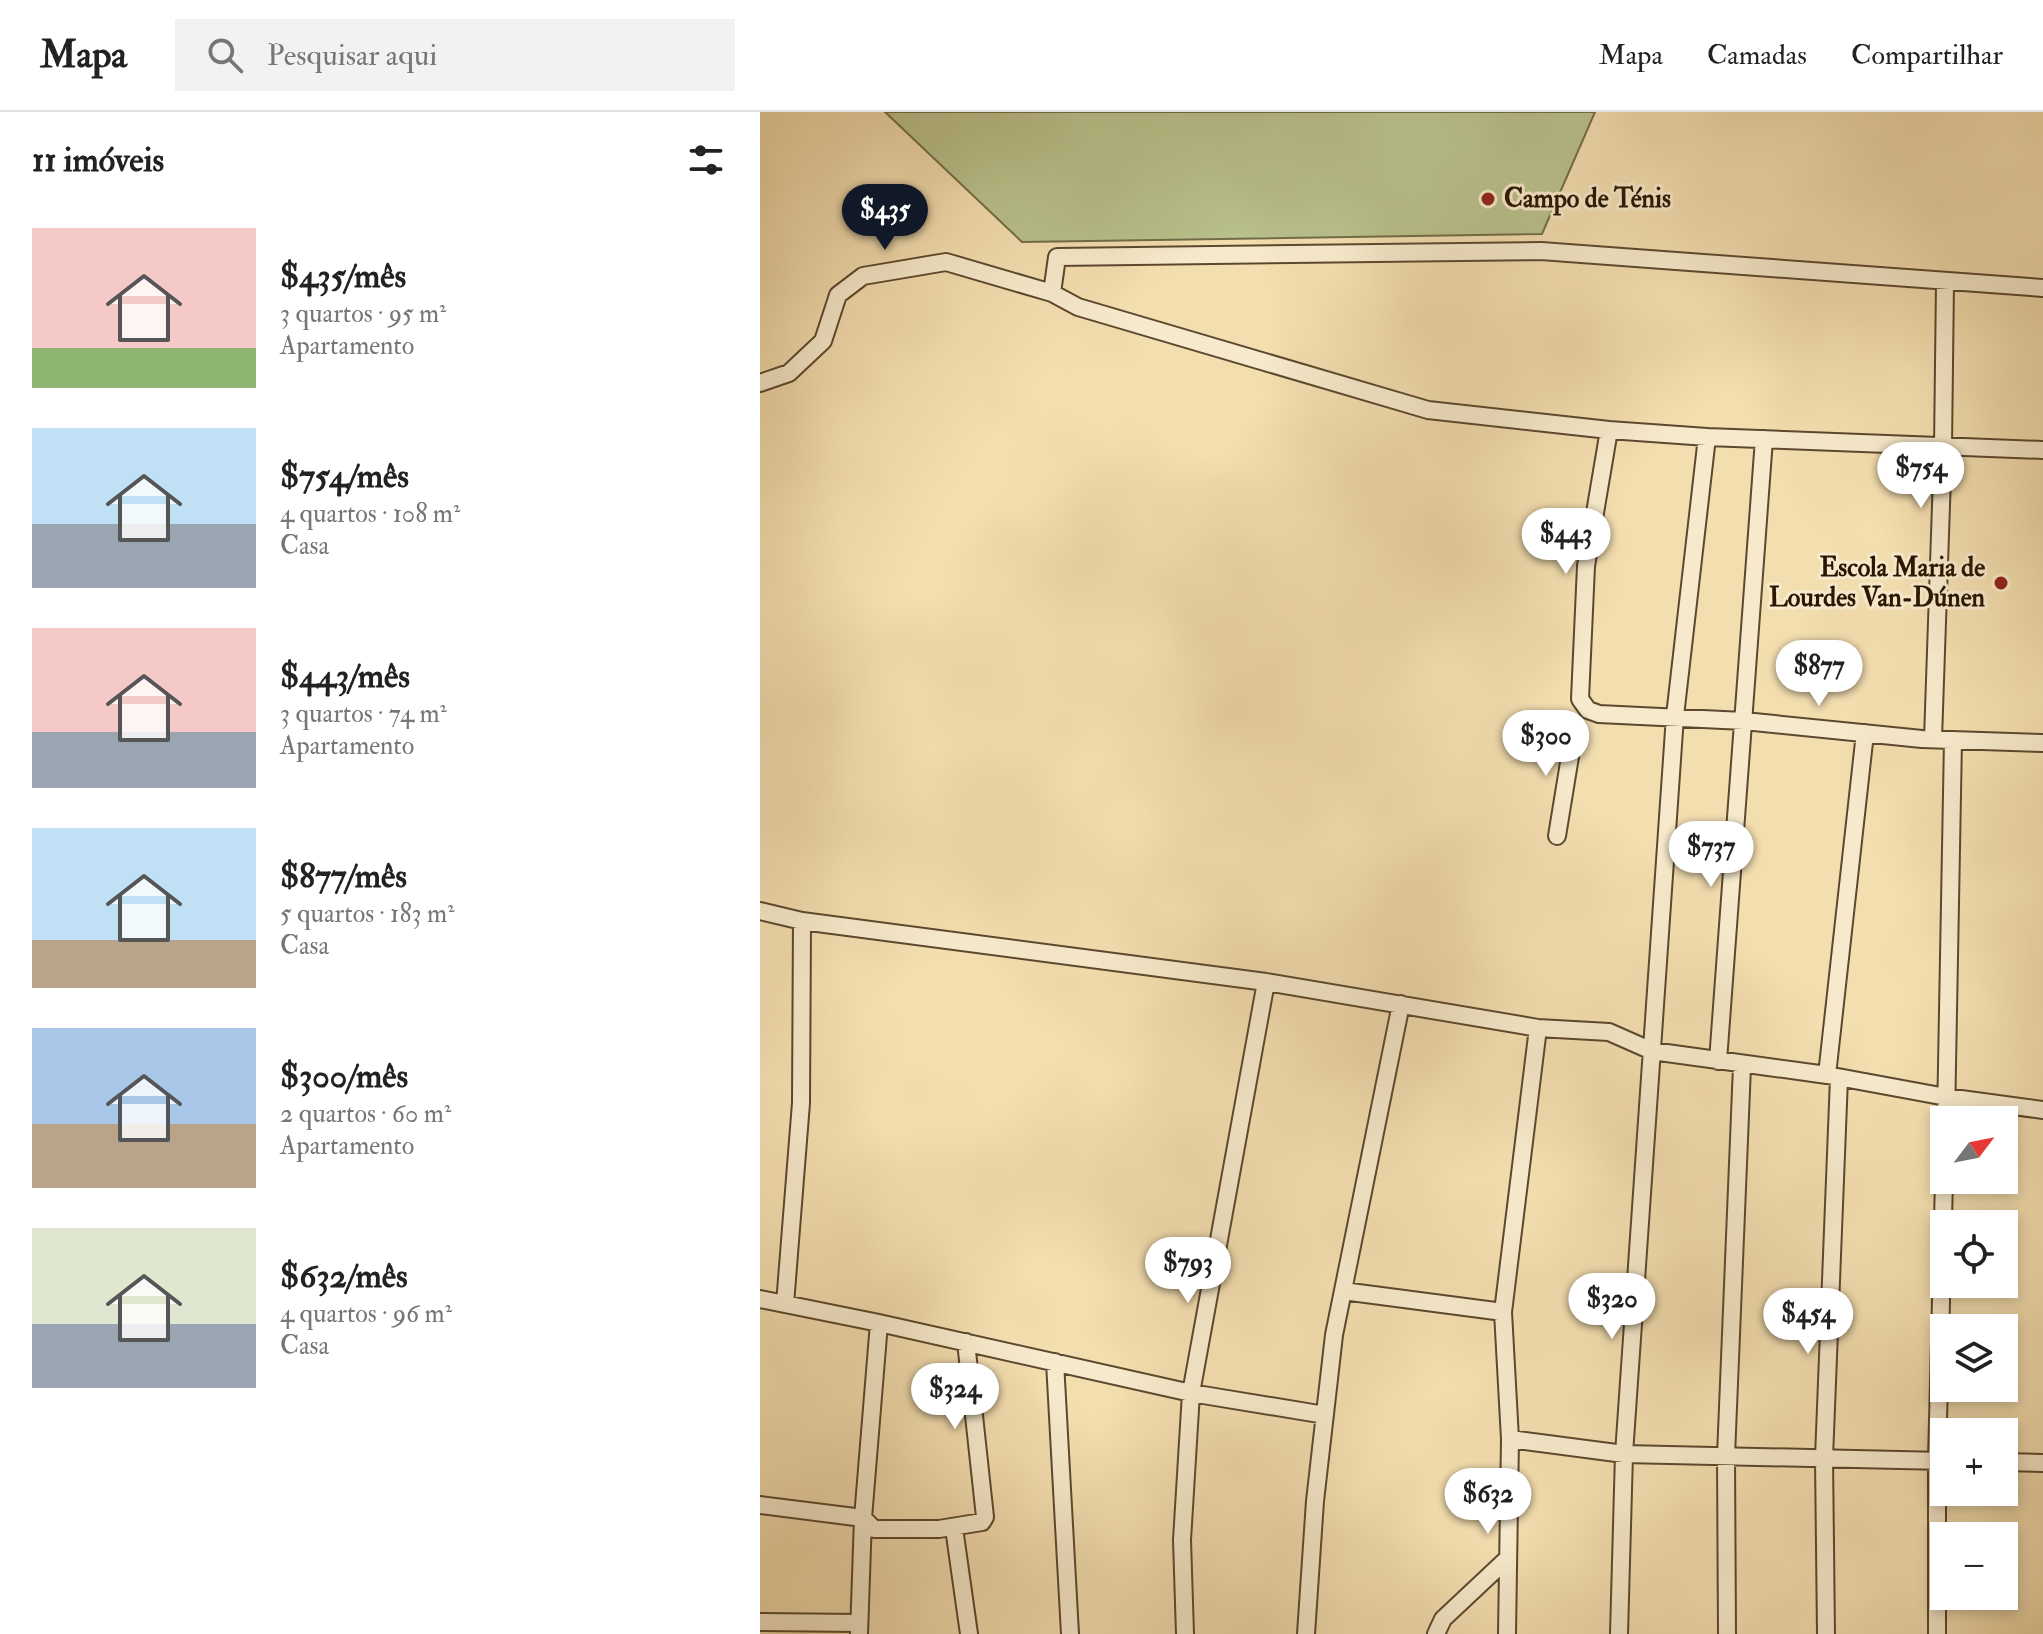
<!DOCTYPE html>
<html lang="pt">
<meta charset="utf-8">
<style>
body{margin:0;font-family:"IM FELL Double Pica",serif;background:#f2f2f2;color:#222;height:100vh;display:flex;flex-direction:column;font-size:30px;white-space:nowrap}
*{box-sizing:border-box;margin:0}
p{font-size:26px;color:#767676}
.icon{flex:none;width:44px;height:44px;fill:none;stroke:currentColor;stroke-width:2;stroke-linecap:round;stroke-linejoin:round}
.map{position:relative;flex:1;overflow:hidden}
.details{display:flex;flex-direction:column;background:#fff;width:760px}
.details>*{flex:none}
.needle{width:52px;rotate:58deg}
.buttons{position:absolute;left:1170px;top:994px;display:grid;gap:16px}
.buttons a{display:grid;place-items:center;width:88px;height:88px;border-radius:0px;background:#fff;box-shadow:0 4px 12px #0003;font-size:40px}
.price{position:absolute;translate:-50% -68px;padding:0 18px;border-radius:28px;background:#fff;color:#222;font-size:26px;line-height:52px;filter:drop-shadow(0 2px 4px #0008)}
.price::after{content:'';position:absolute;left:50%;top:48px;width:24px;height:18px;margin-left:-12px;background:inherit;clip-path:polygon(0 0,100% 0,50% 100%)}
.price.on{background:#111827;color:#fff}
ul{padding:0;list-style:none}
li{display:flex;align-items:center;gap:24px;height:200px;padding:0 32px}
li span{display:grid;place-items:center;flex:none;width:224px;height:160px;border-radius:0px;color:#555}
li>.icon{margin-inline-start:auto}
span .icon{width:96px;height:96px;fill:#fffc;stroke-width:1}
li b{font-size:34px}
h2{display:flex;justify-content:space-between;align-items:center;height:96px;padding:0 32px;font-size:34px}
header{display:flex;align-items:center;gap:48px;box-sizing:border-box;height:112px;padding:0 40px;background:#fff;border-bottom:2px solid #e0e0e0}
header strong{font-size:38px}
nav{display:flex;gap:44px;margin-inline-start:auto;font-size:28px}
.search{width:560px;height:72px;background:#f2f2f2;display:flex;align-items:center;gap:20px;box-sizing:border-box;padding:0 28px;border-radius:0px;color:#767676;font-size:30px}
main{display:flex;flex:1;min-height:0}
.map>svg:first-child{display:block}
.green{fill:#b9c18c;stroke:#726c47;stroke-width:2}
.lines{fill:none;stroke-linecap:round;stroke-linejoin:round}
.minor-casing{stroke:#5c482e;stroke-width:20}
.minor{stroke:#f7eacc;stroke-width:16}
.poi-dot{fill:#8f2418;stroke:#f7eacc;stroke-width:3}
.labels{text-anchor:middle;dominant-baseline:central;stroke-width:6;stroke-linejoin:round;paint-order:stroke}
.poi-label{font-size:26px;font-weight:bold;fill:#2a1602;stroke:#f7eacc;text-anchor:start}
</style>
<header>
<strong>Mapa</strong>
<div class="search"><svg class="icon" aria-label="search" viewBox="0 0 24 24"><circle cx="10" cy="10" r="6"/><path d="M15 15l6 6"/></svg>Pesquisar aqui</div>
<nav><a>Mapa</a><a>Camadas</a><a>Compartilhar</a></nav>
</header>
<main>
<section class="details">
<h2>11 imóveis<svg class="icon" aria-label="filters" viewBox="0 0 24 24"><path d="M4 7h16M4 17h16"/><circle cx="9" cy="7" r="2"/><circle cx="15" cy="17" r="2"/></svg></h2>
<ul>
<li><span style="background:linear-gradient(#f6c9c9 75%,#8fb573 0)"><svg class="icon" aria-label="home" viewBox="0 0 24 24"><path d="M3 11l9-7 9 7M6 9v11h12V9"/></svg></span><div><b>$435/mês</b><p>3 quartos · 95 m²</p><p>Apartamento</p></div></li>
<li><span style="background:linear-gradient(#bfe0f5 60%,#9aa5b1 0)"><svg class="icon" aria-label="home" viewBox="0 0 24 24"><path d="M3 11l9-7 9 7M6 9v11h12V9"/></svg></span><div><b>$754/mês</b><p>4 quartos · 108 m²</p><p>Casa</p></div></li>
<li><span style="background:linear-gradient(#f6c9c9 65%,#9aa5b1 0)"><svg class="icon" aria-label="home" viewBox="0 0 24 24"><path d="M3 11l9-7 9 7M6 9v11h12V9"/></svg></span><div><b>$443/mês</b><p>3 quartos · 74 m²</p><p>Apartamento</p></div></li>
<li><span style="background:linear-gradient(#bfe0f5 70%,#b9a48a 0)"><svg class="icon" aria-label="home" viewBox="0 0 24 24"><path d="M3 11l9-7 9 7M6 9v11h12V9"/></svg></span><div><b>$877/mês</b><p>5 quartos · 183 m²</p><p>Casa</p></div></li>
<li><span style="background:linear-gradient(#a9c7e8 60%,#b9a48a 0)"><svg class="icon" aria-label="home" viewBox="0 0 24 24"><path d="M3 11l9-7 9 7M6 9v11h12V9"/></svg></span><div><b>$300/mês</b><p>2 quartos · 60 m²</p><p>Apartamento</p></div></li>
<li><span style="background:linear-gradient(#dfe7d0 60%,#9aa5b1 0)"><svg class="icon" aria-label="home" viewBox="0 0 24 24"><path d="M3 11l9-7 9 7M6 9v11h12V9"/></svg></span><div><b>$632/mês</b><p>4 quartos · 96 m²</p><p>Casa</p></div></li>
</ul>
</section>
<div class="map">
<svg width="1283" height="1522" viewBox="0 0 1283 1522">
<rect width="100%" height="100%" fill="#f3deb0"/>
<filter id="stains"><feTurbulence type="fractalNoise" baseFrequency=".0025" numOctaves="4"/><feColorMatrix values="0 0 0 0 .2 0 0 0 0 .09 0 0 0 0 .02 0 0 0 .5 -.17"/></filter>
<radialGradient id="worn" r=".72"><stop offset=".6" stop-color="#630" stop-opacity="0"/><stop offset="1" stop-color="#630" stop-opacity=".3"/></radialGradient>
<!-- green -->
<path class="green" d="M125,0h710l-53,122 -520,8z"/>
<g class="lines">
<defs>
<path id="minor" d="M1283,176l-502,-37 -484,6 -5,36 26,14 350,103 181,20 98,7 336,13
M0,271l29,-10 34,-32 15,-46 25,-19 83,-14 106,31
M849,318l-23,136 -6,133 8,11 11,4 145,7 178,18 121,4
M1173,627l10,-292 2,-165
M797,724l18,-110
M0,799l42,10 464,61 272,46 71,4 43,19 175,24 119,22 97,13
M958,949l46,-622
M1067,963l38,-342
M1186,1008l7,-380
M583,1179l160,21
M0,1187l119,24 312,70 134,22
M25,1192l16,-201 1,-182
M295,1250l15,272
M750,1327l114,15 320,7
M1244,1350l39,1
M0,1393l103,13 11,11h65l43,-7 3,-5 -19,-175
M194,1416l15,106
M0,1510l99,1
M99,1522l4,-116 16,-195
M425,1522l-3,-94 9,-147 75,-411
M546,1522l9,-133 19,-166 67,-331
M676,1522l7,-15 65,-61
M747,1522l3,-195 -7,-127 35,-284
M859,1522l5,-180 51,-738 32,-279
M967,1522l-1,-178 16,-390
M1066,1522l-2,-176 15,-380
M1177,1522v-173l7,-281"/>
</defs>
<!-- minor casing -->
<use href="#minor" class="minor-casing"/>
<!-- minor -->
<use href="#minor" class="minor"/>
</g>
<!-- markers -->
<g class="poi-dot">
<circle cx="728" cy="87" r="8"/>
<circle cx="1241" cy="471" r="8"/>
</g>
<g class="labels">
<!-- poi labels -->
<g class="poi-label">
<text x="744" y="87">Campo de Ténis</text>
<text x="1225" y="456" text-anchor="end">Escola Maria de<tspan x="1225" dy="30">Lourdes Van-Dúnen</tspan></text>
</g>
</g>
<rect width="100%" height="100%" filter="url(#stains)"/>
<rect width="100%" height="100%" fill="url(#worn)"/>
</svg>
<div class="buttons">
<a><svg class="needle" viewBox="-14 -14 28 28"><path d="M0-13l5 13h-10z" fill="#e53935"/><path d="M0 13l5-13h-10z" fill="#767676"/></svg></a>
<a><svg class="icon" aria-label="locate" viewBox="0 0 24 24"><circle cx="12" cy="12" r="6"/><path d="M12 2v4M12 18v4M2 12h4M18 12h4"/></svg></a>
<a><svg class="icon" aria-label="layers" viewBox="0 0 24 24"><path d="M12 4l9 5-9 5-9-5zM3 14l9 5 9-5"/></svg></a>
<a>+</a>
<a>−</a>
</div>
<b class="price on" style="left:125px;top:140px">$435</b>
<b class="price" style="left:1161px;top:398px">$754</b>
<b class="price" style="left:806px;top:464px">$443</b>
<b class="price" style="left:1059px;top:596px">$877</b>
<b class="price" style="left:786px;top:666px">$300</b>
<b class="price" style="left:951px;top:777px">$737</b>
<b class="price" style="left:428px;top:1193px">$793</b>
<b class="price" style="left:852px;top:1229px">$320</b>
<b class="price" style="left:1048px;top:1244px">$454</b>
<b class="price" style="left:195px;top:1319px">$324</b>
<b class="price" style="left:728px;top:1424px">$632</b>
</div>
</main>
